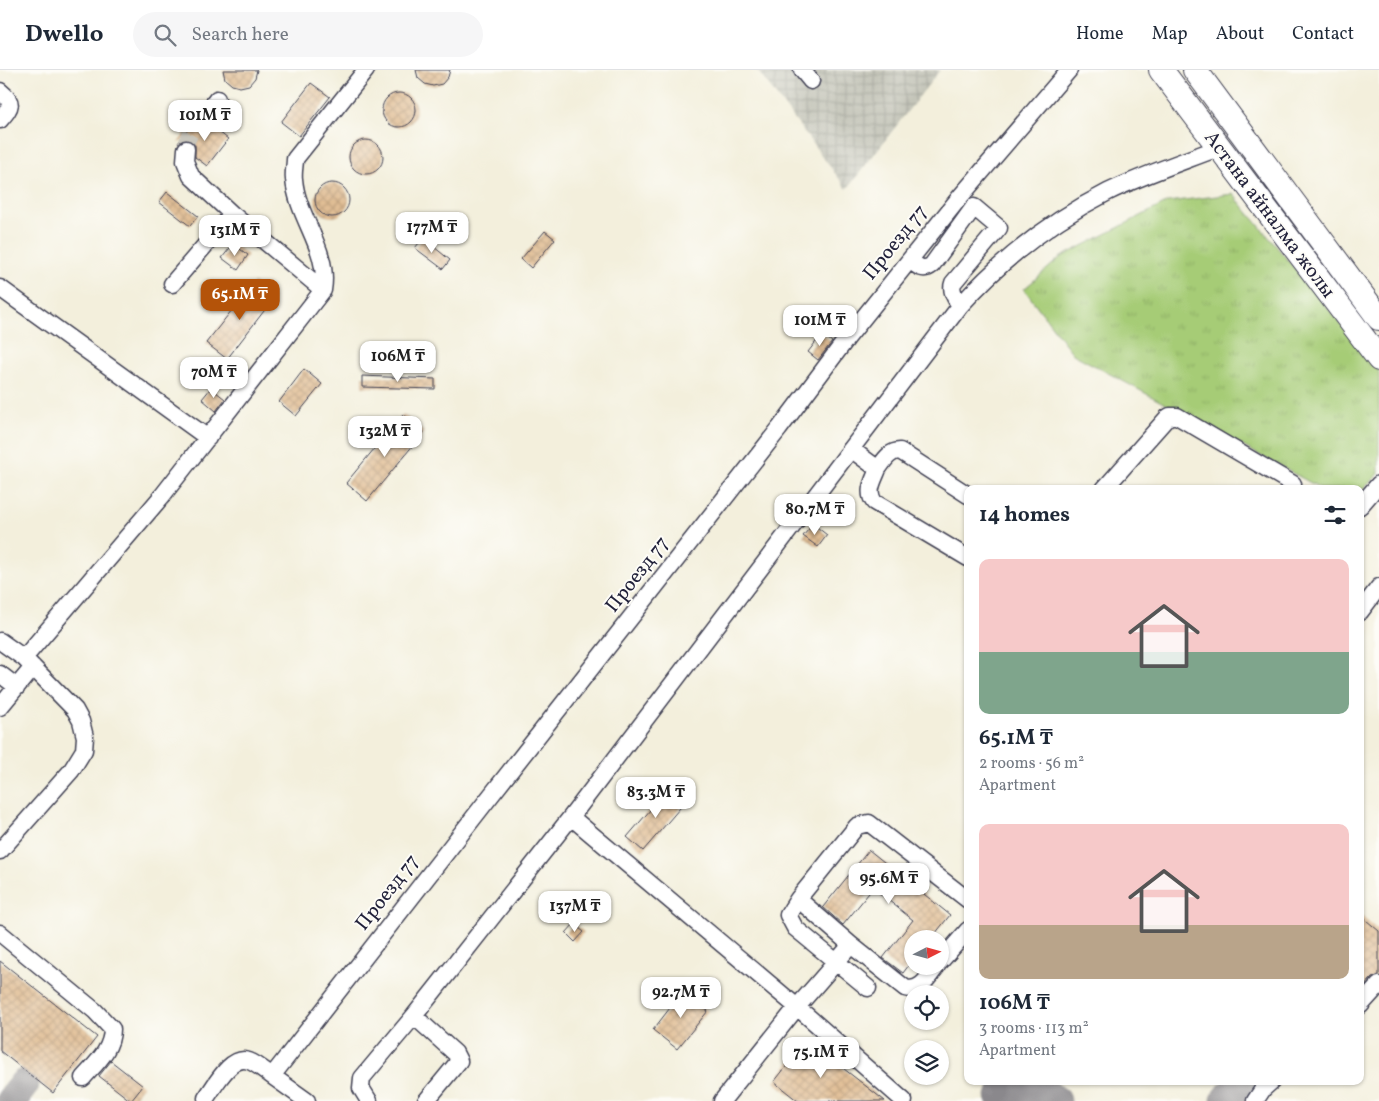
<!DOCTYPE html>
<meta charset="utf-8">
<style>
body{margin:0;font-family:Vollkorn,serif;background:#f6f6f7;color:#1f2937;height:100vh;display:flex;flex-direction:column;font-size:19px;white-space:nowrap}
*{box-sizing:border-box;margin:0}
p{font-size:16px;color:#747a83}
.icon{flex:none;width:28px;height:28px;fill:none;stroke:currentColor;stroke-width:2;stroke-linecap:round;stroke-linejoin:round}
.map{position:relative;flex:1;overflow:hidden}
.drawer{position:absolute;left:964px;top:415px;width:400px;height:600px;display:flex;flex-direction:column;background:#fff;border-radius:10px;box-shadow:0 1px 4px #0004}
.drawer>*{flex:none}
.needle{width:32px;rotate:84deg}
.tools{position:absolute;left:904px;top:860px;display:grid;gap:10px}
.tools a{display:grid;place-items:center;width:45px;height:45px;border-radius:50%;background:#fff;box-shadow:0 1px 4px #0004;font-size:25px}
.price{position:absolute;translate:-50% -42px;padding:0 11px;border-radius:10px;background:#fff;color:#222;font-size:16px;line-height:32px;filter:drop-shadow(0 1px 2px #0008)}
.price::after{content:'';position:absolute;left:50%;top:30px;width:15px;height:11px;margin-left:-8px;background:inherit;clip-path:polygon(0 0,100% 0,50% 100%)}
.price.on{background:#b45309;color:#fff}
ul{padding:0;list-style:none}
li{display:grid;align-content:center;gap:10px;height:265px;padding:0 15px}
li span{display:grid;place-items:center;height:155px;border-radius:10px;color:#555}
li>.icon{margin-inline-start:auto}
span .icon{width:90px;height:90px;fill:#fffc;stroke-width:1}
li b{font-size:21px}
h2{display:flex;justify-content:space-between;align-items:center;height:60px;padding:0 15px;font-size:21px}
header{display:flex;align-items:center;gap:30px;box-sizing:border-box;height:70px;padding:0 25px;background:#fff;border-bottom:1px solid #e0e1e3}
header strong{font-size:24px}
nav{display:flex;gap:28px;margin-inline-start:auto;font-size:18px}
.search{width:350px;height:45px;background:#f6f6f7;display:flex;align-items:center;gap:12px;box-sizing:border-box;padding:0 18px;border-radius:28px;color:#747a83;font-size:19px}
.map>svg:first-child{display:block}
.industrial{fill:url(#industrial-grid)}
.grass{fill:url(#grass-tufts);stroke:#647758}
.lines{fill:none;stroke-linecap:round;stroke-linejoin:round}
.taxiway{stroke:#8a888c;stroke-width:31}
.building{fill:url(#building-cross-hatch)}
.minor-tunnel{stroke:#c9c6bc;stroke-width:16;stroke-dasharray:16 8;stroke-linecap:butt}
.minor-casing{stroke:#414153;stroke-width:19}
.highway-casing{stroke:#414153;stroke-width:26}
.minor{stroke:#fff;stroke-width:16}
.highway{stroke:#fff;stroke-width:24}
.labels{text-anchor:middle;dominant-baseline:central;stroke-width:4;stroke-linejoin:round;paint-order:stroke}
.street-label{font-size:20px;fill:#22223b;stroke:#fdfcf7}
</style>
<header>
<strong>Dwello</strong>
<div class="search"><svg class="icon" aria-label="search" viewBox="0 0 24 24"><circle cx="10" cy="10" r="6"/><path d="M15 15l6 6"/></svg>Search here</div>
<nav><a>Home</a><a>Map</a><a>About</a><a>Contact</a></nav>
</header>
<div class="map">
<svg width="1379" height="1031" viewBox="0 0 1379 1031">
<defs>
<pattern id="industrial-grid" width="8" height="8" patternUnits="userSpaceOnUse" patternTransform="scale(1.25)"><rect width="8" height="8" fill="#c4c5b9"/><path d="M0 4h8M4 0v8" fill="none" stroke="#a8a9a0"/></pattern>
<pattern id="grass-tufts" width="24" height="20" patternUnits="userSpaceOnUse" patternTransform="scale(1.25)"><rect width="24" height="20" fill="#a6cc76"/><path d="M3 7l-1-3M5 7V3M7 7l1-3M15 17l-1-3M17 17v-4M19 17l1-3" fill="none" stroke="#8faf67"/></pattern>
<pattern id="building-cross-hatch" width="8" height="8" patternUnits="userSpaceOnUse" patternTransform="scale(1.25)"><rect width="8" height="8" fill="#e0bd94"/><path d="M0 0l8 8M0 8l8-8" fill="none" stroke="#c0a280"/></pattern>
</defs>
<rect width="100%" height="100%" fill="#fdfcf7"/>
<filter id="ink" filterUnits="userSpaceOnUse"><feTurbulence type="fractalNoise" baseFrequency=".02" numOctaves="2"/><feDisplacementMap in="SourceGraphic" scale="10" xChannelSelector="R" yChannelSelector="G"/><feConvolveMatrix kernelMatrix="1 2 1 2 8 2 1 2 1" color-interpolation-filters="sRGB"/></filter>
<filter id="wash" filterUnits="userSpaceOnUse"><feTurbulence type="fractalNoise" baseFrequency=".0096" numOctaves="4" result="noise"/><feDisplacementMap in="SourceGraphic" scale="20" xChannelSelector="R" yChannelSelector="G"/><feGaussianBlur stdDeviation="1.12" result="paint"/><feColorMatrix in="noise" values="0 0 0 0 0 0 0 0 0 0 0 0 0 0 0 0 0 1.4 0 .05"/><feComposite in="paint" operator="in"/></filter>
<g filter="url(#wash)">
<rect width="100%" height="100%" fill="#f3efdc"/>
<!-- industrial -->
<path class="industrial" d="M755,0h185l-93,119 -87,-115z"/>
<!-- grass -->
<path class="grass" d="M1233,124l141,170 5,8v102l-19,18v-3h-38l-249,-135 -49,-65 37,-32 107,-55z"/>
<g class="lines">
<!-- taxiway -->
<path class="taxiway" d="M1001,1027c21,-12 36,-11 55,4
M11,1031l13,-17
M1226,1031l16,-20"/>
</g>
<g id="blocks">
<!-- building -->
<path class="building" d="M223,0h34l-2,8 -6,7 -9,2 -8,-2 -7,-6z
M416,0h34l-2,7 -6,7 -9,2 -8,-2 -7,-6z
M311,13l19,14 -31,39 -18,-14z
M382 40a17 17 0 1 1 34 0a17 17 0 1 1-34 0Z
M193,53l3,4 5,2 9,-4 18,14 -21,27 -12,-9v-12l-3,-4 -6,-2 -8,4z
M349 87a17 17 0 1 1 34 0a17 17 0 1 1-34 0Z
M315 130a17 17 0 1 1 34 0a17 17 0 1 1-34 0Z
M167,122l31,24 -8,10 -31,-24z
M545,161l10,8 -24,29 -10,-9z
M423,168l27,22 -7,9 -28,-21z
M233,174l15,11 -10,15 -16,-12z
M254,212l20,16 -47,61 -21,-16z
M822,264l10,8 -14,18 -10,-8z
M304,299l18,15 -26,32 -17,-14z
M362,306l73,3v10l-73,-2z
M211,318l14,11 -9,12 -14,-12z
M403,344l21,18 -57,69 -21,-18z
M813,454l14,11 -9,12 -15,-11z
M670,717l16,14 -43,50 -16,-14z
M869,780l81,65 -19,24h-19v22l-9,12 -20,-15 30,-38 -40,-32 -30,37 -20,-18z
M1360,845l19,16v44l-7,3 -12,13z
M574,854l10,8 -9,10 -9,-9z
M0,891l97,76 -44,56 -53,-42z
M683,921l5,4 3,-3 11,9 -3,3 9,7 -31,38 -24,-19z
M807,970l78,61h-87l-24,-19z
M111,991l32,25 -12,15 -32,-25z"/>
</g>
</g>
<g filter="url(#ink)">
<use href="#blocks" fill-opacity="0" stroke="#414153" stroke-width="1"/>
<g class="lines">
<!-- minor-tunnel -->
<path class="minor-tunnel" d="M186,79c0,-12 9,-22 16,-30"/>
<defs>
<path id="minor" d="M802,0l9,11
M0,21c15,12 11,16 0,29
M202,49l15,-20
M186,79l-1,12 6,15 41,38 91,76
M910,190c7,6 13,12 22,5l42,-58 25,21 -46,55c-3,8 3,16 7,23
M172,214l60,-70
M0,218l208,150
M851,379l27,20c6,-8 11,-18 22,-18l68,44
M878,399c-4,11 -12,22 -4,33l94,56
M1104,419l63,-71 3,-2h7l116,68
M1360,436l19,-22
M1360,542l19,-25
M0,571l24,17 138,-162 161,-206c7,-40 -26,-72 -29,-111 -1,-6 1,-14 1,-20l71,-89
M0,604l17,13
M0,637l33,-40
M571,747l226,190 107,94
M0,781l71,-80 13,-21 1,-13 -4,-16 -6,-11 -51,-52
M798,829l-10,16 7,13 73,60
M0,863l95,78 17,18c0,21 -16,34 -29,49
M851,875l-53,-46 59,-73 12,-3 99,77
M940,892l28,-32
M1360,936l19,-21
M414,946l41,37 4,8 -33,40
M206,1028c9,-12 25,-44 43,-37 8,3 16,10 23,15
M307,1031l-35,-25 213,-273 294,-374 69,-92 112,-140 109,-127
M369,1031l-8,-13 1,-10 52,-62 157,-199 389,-511c43,-48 91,-85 148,-114 35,-17 74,-30 110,-44
M722,1031l75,-94 54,-62 54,43c15,5 24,-12 32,-22
M1255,1031l8,-12 9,-8"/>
<path id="highway" d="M1161,0l218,289
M1195,0l184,248"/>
</defs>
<!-- minor casing -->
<use href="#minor" class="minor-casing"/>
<!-- highway casing -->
<use href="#highway" class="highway-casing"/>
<!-- minor -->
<use href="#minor" class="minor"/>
<!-- highway -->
<use href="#highway" class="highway"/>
</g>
</g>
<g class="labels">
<!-- street labels -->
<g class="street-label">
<text transform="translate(1269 145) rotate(53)">Астана айналма жолы</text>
<text transform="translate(896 173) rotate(-51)">Проезд 77</text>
<text transform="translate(638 505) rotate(-52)">Проезд 77</text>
<text transform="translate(388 823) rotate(-52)">Проезд 77</text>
</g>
</g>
</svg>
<div class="tools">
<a><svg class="needle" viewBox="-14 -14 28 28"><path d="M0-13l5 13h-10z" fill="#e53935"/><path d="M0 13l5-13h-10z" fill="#747a83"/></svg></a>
<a><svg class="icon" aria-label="locate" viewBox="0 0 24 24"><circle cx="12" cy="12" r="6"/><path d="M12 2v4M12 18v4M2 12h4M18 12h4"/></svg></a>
<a><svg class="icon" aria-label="layers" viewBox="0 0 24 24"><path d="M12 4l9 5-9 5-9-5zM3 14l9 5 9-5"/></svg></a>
</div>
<b class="price" style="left:205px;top:72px">101M ₸</b>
<b class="price" style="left:432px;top:184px">177M ₸</b>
<b class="price" style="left:235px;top:187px">131M ₸</b>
<b class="price on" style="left:240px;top:251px">65.1M ₸</b>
<b class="price" style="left:820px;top:277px">101M ₸</b>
<b class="price" style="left:398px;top:313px">106M ₸</b>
<b class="price" style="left:214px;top:329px">70M ₸</b>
<b class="price" style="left:385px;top:388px">132M ₸</b>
<b class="price" style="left:815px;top:466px">80.7M ₸</b>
<b class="price" style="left:656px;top:749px">83.3M ₸</b>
<b class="price" style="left:889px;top:835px">95.6M ₸</b>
<b class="price" style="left:575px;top:863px">137M ₸</b>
<b class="price" style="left:681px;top:949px">92.7M ₸</b>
<b class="price" style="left:821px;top:1009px">75.1M ₸</b>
<section class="drawer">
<h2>14 homes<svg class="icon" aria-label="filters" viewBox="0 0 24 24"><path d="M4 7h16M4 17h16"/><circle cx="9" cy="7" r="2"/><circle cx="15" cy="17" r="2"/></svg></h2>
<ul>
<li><span style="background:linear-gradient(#f6c9c9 60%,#7fa58c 0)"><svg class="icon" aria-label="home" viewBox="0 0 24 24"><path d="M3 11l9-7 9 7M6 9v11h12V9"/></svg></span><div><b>65.1M ₸</b><p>2 rooms · 56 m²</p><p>Apartment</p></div></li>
<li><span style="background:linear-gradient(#f6c9c9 65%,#b9a48a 0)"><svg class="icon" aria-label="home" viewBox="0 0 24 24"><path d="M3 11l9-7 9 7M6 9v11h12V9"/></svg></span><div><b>106M ₸</b><p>3 rooms · 113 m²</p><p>Apartment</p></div></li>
</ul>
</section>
</div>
